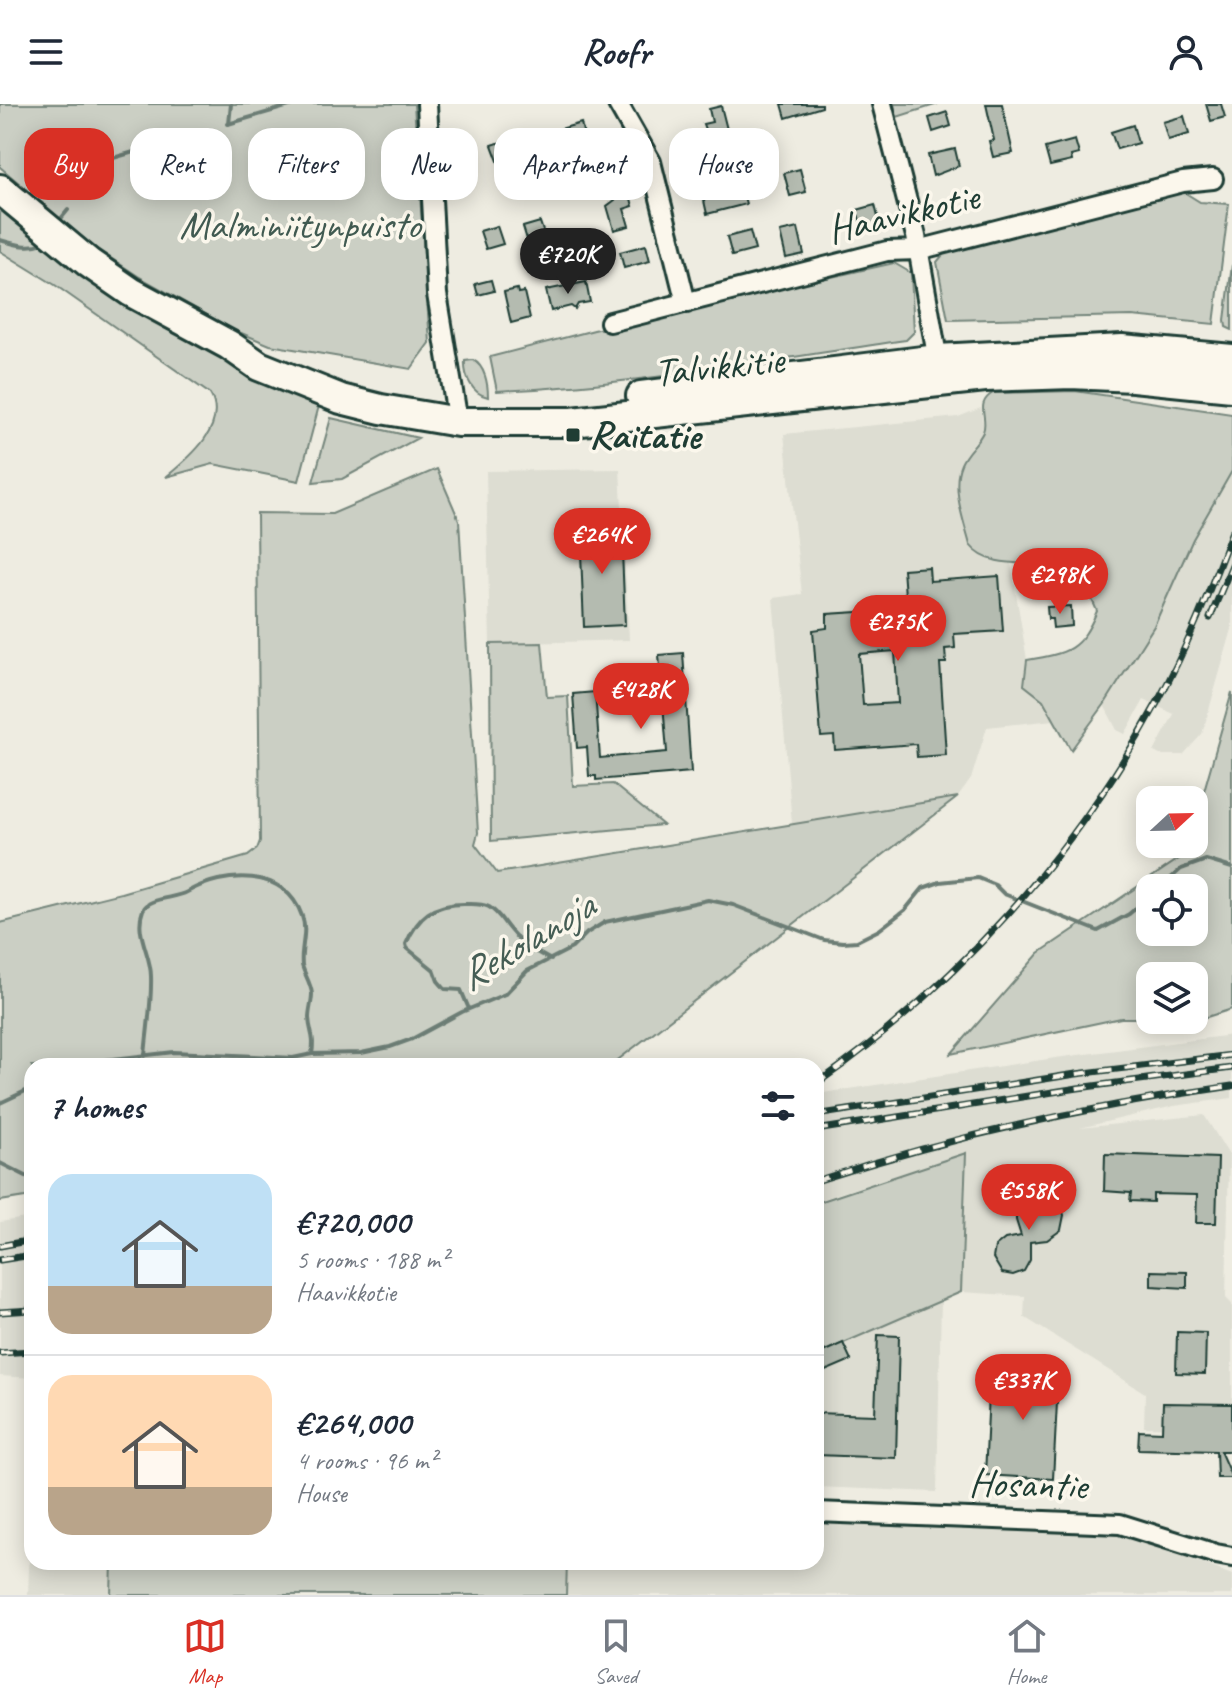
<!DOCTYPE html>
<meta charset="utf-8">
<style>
body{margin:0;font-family:Caveat,sans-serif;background:#f2f2f3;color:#1f2937;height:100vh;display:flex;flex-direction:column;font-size:30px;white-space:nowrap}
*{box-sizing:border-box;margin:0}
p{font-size:26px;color:#747a83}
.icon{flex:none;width:44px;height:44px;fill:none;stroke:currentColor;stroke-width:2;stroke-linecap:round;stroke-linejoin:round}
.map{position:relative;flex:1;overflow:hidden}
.drawer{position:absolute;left:24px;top:954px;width:800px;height:512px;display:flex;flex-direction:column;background:#fff;border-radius:24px;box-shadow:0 4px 20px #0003}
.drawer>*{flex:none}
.top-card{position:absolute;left:24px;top:24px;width:800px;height:72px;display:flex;gap:16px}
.needle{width:52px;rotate:68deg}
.buttons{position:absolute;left:1136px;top:682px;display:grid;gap:16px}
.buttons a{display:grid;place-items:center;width:72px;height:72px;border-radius:16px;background:#fff;box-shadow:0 4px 20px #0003;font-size:40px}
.price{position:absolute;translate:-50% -68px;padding:0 18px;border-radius:28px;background:#d93025;color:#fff;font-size:26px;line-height:52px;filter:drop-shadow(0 2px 4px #0008)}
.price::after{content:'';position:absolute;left:50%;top:48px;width:24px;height:18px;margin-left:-12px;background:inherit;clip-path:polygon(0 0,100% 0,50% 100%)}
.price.selected{background:#222;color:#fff}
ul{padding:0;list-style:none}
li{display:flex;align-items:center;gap:24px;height:200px;padding:0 24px}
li+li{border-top:2px solid #e0e1e3}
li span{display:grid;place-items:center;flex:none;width:224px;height:160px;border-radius:24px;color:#555}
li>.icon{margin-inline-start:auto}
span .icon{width:96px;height:96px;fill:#fffc;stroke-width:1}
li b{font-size:34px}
h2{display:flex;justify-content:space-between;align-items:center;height:96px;padding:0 24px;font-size:34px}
.tag{padding:0 28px;border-radius:24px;background:#fff;box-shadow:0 4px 20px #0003;font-size:28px;line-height:72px}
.tag.selected{background:#d93025;color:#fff}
header{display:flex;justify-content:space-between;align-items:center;height:104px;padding:0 24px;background:#fff;font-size:36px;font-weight:600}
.menu{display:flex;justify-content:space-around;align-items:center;height:112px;border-top:2px solid #e0e1e3;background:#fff;font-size:22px;color:#747a83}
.menu a{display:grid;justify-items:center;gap:4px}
.menu .selected{color:#d93025}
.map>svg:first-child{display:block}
.built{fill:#ddddd2}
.green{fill:#cbcfc4;stroke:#75867c;stroke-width:2;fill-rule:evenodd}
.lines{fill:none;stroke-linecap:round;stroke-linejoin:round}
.stream{stroke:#6c7d74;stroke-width:4}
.building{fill:#b4bbb0;stroke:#1f3d34;stroke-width:2;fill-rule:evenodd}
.minor-casing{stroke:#1f3d34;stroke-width:24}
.primary-casing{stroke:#1f3d34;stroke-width:34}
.minor{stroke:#fbf7ec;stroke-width:18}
.primary{stroke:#fbf7ec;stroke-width:28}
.rail-casing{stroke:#1f3d34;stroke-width:7}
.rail{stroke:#fbf7ec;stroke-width:4;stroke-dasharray:12;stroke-linecap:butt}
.poi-dot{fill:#1f3d34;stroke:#fbf7ec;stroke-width:3}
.labels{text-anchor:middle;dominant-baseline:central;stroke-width:7;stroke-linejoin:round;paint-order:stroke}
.street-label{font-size:40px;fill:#1f3d34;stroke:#fbf7ec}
.park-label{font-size:40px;fill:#415a51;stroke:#fbf7ec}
.poi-label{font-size:40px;font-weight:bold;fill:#1f3d34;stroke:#fbf7ec;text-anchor:start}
.water-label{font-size:42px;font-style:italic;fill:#455d54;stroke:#fbf7ec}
</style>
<header><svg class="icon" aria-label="menu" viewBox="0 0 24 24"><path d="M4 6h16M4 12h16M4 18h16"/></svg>Roofr<svg class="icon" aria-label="person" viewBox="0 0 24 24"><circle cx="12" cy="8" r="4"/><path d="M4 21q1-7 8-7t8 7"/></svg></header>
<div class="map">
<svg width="1232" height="1491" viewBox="0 0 1232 1491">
<rect width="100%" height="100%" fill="#eeece1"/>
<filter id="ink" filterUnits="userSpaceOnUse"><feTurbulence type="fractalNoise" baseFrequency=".0125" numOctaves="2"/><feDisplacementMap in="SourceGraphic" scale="16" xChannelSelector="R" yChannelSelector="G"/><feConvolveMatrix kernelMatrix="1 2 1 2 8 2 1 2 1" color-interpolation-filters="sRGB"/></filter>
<g filter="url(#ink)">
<!-- built -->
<path class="built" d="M981,304l3,23 -14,16 32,115 9,1 16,97 -2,25 18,15 11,20 -67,7 -16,52 -13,18 -166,27 -19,-226 29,-4 -18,-160 174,-17z
M620,365l9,171 -139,4 -4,-173z
M1232,367v158l-30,105 -19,21h-23l-6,-3 20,-38 -30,-14 -19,34 -8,-4 -13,-25 50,-79 39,-87z
M1232,931v63l-58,8 -94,22 124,-13 25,40 -3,143 6,6v125l-88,-2 1,-34 -121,-76 1,-21 -64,-4 5,-139 -150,48v-107l239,-36z
M32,1113v161l-32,-2v-154z
M941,1195l-4,193 -121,-5v-132z
M32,1392v66h80l-1,33h-83z
M816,1420l304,7 112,44v20h-666l1,-33h249z"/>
<!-- green -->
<path class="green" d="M0,0h414l16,239 -19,26 -141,-24 -36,-15 -96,-54 -44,-29 -94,-80z
M894,0h44l-41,13z
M1179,85l21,13 29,2 -15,120 -82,-8 -184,4 -11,-58 9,-11z
M0,98l98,82 71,45 110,59 41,14 -21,79 -86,-17 -47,13c22,-18 63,-51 44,-83l-155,-109 -55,-34z
M894,159l17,10 3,59 -8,8c-136,20 -272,45 -409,51l-7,-34 104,-27z
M1232,161v65l-6,-3 -1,-7z
M473,256c12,6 15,24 15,37 -16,-3 -24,-21 -23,-36z
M1075,287l157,23v57l-39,68 -39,87 -50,79 -33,45 -28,-50 -19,-15 3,-25c41,-7 53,-9 70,-49l-16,-37c-6,-2 -12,-6 -18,-7 -29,-8 -72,5 -93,-22 -6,-23 -19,-58 -9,-81 5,-12 17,-21 22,-32 6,-15 -9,-28 10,-39z
M331,314l87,20 -76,41 -29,3z
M437,365l22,51 19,313 -3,11 22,29 461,-76 -348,269h-578v130l-32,5v-278l121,-30 127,-37 9,-7 3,-8 -3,-328 75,1z
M542,539l5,54 21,-1 5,90 40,-2 50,41 -172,16 -1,-197z
M1232,588v317l-25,8h-13v-41h-44v42h-29l-170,36 88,-101 147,-99 3,-10h5v-18zM1150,784h44v44h-44z
M966,1049l-5,139 -145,63v-152z
M112,1458h455l-1,33h-455z"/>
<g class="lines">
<!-- stream -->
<path class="stream" d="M228,20l68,-20
M229,20l2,-20
M78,92l25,-35 106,-31
M59,117l9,-11
M0,136c14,4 29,9 43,3
M1160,784l21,-19 25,-9 26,8
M469,905l-8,-19 -16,-1 -7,-8 -4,-11 -27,-22 -1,-4c12,-28 27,-40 58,-40 8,0 17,-1 25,3 10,6 14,15 21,23 11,14 26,22 41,30
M145,952c2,-26 7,-54 6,-80 0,-22 -17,-43 -8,-66 6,-13 32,-11 44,-18 37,-21 98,-25 115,24 6,16 -2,32 0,49 2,9 9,18 10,29 0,8 -3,16 -3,24 1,16 6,17 3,36
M81,962l15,-5 78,-9 119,6 19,-4 49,-1 29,-6 22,-8 50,-27 43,-18 22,-23 45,-23 15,-15 18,-11 103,-22 25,5 91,35 19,2 14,-1 22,-11 26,-20 18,-22 17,-6 38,-4 17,7 9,9 94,37 31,-17 21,-18
M0,999l32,-15
M0,1059l32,16"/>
</g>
<!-- building -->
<path class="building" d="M782,0h40v3l-36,11z
M986,0h16l11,49 -20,4 -4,-16 5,-1z
M1206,0h15l4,13 -14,4z
M721,2l25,98 -39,10 -5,-22 25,-7 -8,-32 -5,1 -11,-30 9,-2 -3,-13z
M947,8l4,14 -18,6 -4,-14z
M1184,12l5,18 -21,6 -5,-18z
M581,19l8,34 -12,4 -5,-18 -19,3 -3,-14z
M1133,21l5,18 -21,6 -6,-17z
M513,34l8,24 -20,7 -9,-24z
M1075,36l4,14 -8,2 1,5 -22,5 -5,-18z
M955,45l4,17 -26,10 -5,-21z
M800,65l6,23 -16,4 -6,-23z
M628,83l5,19 -9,3 5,17 -15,4 -7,-24 8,-6 -3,-9z
M875,101l5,20 -18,4 -5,-19z
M540,118l6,18 -17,6 -6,-19z
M497,122l6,18 -17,5 -6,-18z
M798,124l6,26 -18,4 -6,-26z
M750,127l5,19 -23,6 -5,-19z
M646,141l4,16 -26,7 -4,-16z
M491,176l3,11 -16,4 -3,-11z
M586,178l4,20 -12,2 -3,5 -4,-3 -20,5 -5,-21z
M517,185l1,4 6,-1 6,26 -19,5 -7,-31z
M621,422l4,99 -41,2 -4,-99z
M929,463l1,14 69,-5 4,55 -49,3 1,14 -10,1 1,14h-6l6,92 -29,2 -1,-13 -81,6 -1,-14 -13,1 -8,-107 14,-2v-14l79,-5 -3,-40zM895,547l3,52 -35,2 -4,-51z
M1071,502l1,20 -19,2 -1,-9h-4l-1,-12z
M683,549l8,119 -95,8v-4h-7l-2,-29 -10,1 -4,-54 22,-2 5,66 67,-6 -8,-97z
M1105,1050l113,4 -2,65h-20l1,-28 -44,-1v8l-23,-1 1,-8 -27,-2z
M1038,1088l8,1 13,8 5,14 -3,15 -14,10 -17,2v18l-6,11 -11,4 -11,-2 -9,-15 2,-11 10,-8 16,-3 -5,-16v-8l8,-14z
M1151,1167l36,1v16l-36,-2z
M1177,1228l29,1 -1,41 -29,-1z
M878,1231l21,1 -3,122 -80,-3v-42l59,2z
M843,1239l8,17 -35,15v-20z
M1018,1258l41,2 -6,115 -68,-4 5,-102 27,2z
M1163,1299l69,1v47h-12l12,27h-15l-1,-27 -78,-2 1,-18 23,1z"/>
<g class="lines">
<defs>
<path id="minor" d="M427,0l10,190 21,128
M618,0l33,58 35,141
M882,0l34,132 23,131
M610,218l277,-71 31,-1 265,-68 30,-3
M816,1408l304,12 96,30 16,3"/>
<path id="primary" d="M0,85l89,74 42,29 98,53 30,21 82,33 40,10 77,13h114l413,-45 86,-3 62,3 99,10
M641,292l297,-37 184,-10 110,10"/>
</defs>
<!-- minor casing -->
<use href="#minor" class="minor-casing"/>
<!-- primary casing -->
<use href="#primary" class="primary-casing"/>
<!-- minor -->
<use href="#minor" class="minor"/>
<!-- primary -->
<use href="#primary" class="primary"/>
<defs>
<path id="rail" d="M1210,514l22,-53
M816,980c140,-98 259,-230 341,-381 30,-55 53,-113 75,-172
M816,1011l260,-41 156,-19
M816,1026l262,-42 154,-20
M816,1077c136,-45 275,-75 416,-95
M0,1142l32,-6
M0,1156l32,-5
M0,1208l32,-2
M0,1249l32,-2"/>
</defs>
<!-- rail casing -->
<use href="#rail" class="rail-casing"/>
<!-- rail -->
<use href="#rail" class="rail"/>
</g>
</g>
<!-- markers -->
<rect class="poi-dot" x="565" y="323" width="16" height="16" rx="4"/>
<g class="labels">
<!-- street labels -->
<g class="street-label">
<text transform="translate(903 109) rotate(-13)">Haavikkotie</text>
<text transform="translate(719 262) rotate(-6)">Talvikkitie</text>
<text transform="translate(1028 1380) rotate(2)">Hosantie</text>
</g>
<!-- park labels -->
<g class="park-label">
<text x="300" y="121">Malminiitynpuisto</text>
</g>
<!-- poi labels -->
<g class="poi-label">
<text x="589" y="331">Raitatie</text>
</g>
<!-- water labels -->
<g class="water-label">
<text transform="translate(526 837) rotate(-31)">Rekolanoja</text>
</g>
</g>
</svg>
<div class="buttons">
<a><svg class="needle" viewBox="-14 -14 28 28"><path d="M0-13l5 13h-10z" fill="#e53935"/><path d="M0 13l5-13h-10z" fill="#747a83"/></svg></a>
<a><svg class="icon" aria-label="locate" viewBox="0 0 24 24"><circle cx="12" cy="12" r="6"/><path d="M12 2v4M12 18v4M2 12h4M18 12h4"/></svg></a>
<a><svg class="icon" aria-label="layers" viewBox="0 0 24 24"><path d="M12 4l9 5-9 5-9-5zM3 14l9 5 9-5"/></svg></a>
</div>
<b class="price selected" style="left:568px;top:192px">€720K</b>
<b class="price" style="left:602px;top:472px">€264K</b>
<b class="price" style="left:1060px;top:512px">€298K</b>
<b class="price" style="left:898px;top:559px">€275K</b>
<b class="price" style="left:641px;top:627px">€428K</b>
<b class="price" style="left:1029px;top:1128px">€558K</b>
<b class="price" style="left:1023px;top:1318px">€337K</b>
<div class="top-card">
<a class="tag selected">Buy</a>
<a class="tag">Rent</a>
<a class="tag">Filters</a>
<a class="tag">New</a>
<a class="tag">Apartment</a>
<a class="tag">House</a>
</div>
<section class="drawer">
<h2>7 homes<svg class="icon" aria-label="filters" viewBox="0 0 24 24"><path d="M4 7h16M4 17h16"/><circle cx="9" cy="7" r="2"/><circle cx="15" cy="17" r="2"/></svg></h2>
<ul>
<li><span style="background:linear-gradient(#bfe0f5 70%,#b9a48a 0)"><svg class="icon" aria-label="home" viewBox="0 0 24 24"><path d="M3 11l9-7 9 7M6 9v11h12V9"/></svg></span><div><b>€720,000</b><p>5 rooms · 188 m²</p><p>Haavikkotie</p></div></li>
<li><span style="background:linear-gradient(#ffd9b3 70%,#b9a48a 0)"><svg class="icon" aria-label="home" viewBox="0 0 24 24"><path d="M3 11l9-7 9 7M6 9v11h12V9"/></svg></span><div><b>€264,000</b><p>4 rooms · 96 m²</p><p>House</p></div></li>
</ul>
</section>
</div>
<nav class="menu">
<a class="selected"><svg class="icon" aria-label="map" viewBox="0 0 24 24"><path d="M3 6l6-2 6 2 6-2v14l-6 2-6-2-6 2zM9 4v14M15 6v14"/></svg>Map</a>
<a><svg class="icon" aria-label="saved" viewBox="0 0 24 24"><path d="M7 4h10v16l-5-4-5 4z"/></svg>Saved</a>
<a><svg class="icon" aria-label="home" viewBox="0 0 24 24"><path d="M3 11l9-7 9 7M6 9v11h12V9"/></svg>Home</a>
</nav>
